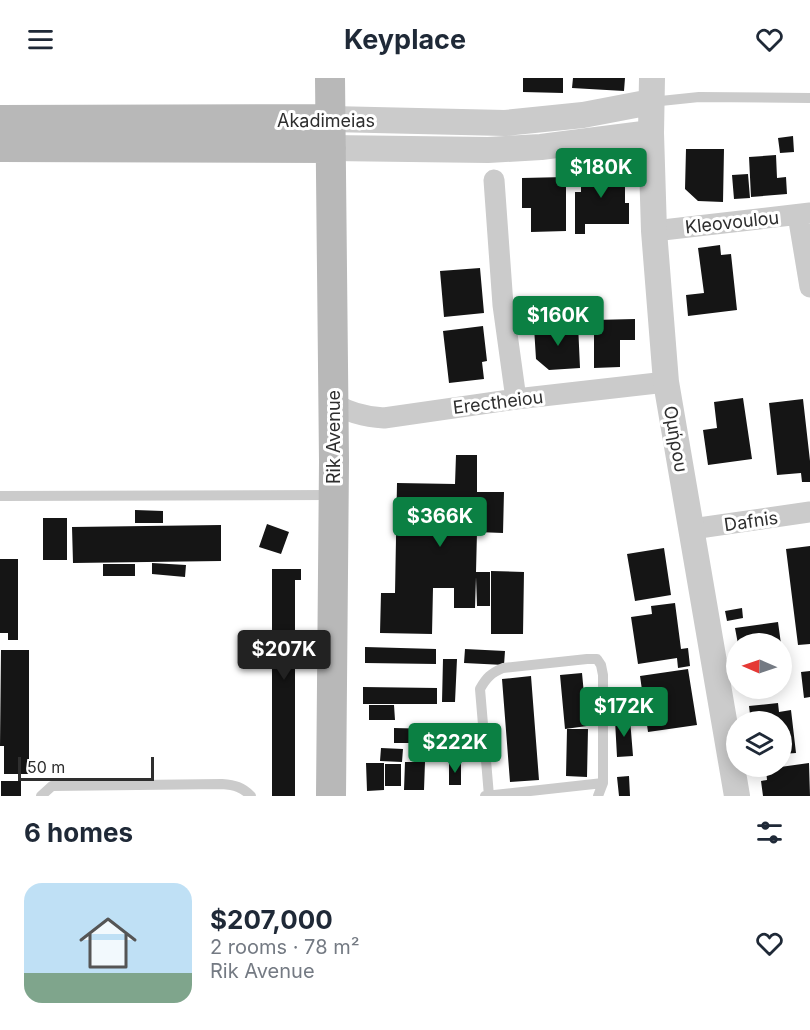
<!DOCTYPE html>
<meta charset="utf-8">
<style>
body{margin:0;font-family:Inter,sans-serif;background:#f2f2f3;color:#1f2937;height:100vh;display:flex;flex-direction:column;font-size:22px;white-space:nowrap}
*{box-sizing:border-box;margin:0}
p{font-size:20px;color:#747a83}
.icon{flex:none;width:33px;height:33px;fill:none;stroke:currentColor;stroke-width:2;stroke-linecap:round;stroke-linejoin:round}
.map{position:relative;height:718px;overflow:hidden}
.details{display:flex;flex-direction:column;background:#fff;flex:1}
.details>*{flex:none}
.needle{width:39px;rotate:272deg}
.buttons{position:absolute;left:726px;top:555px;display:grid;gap:12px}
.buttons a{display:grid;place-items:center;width:66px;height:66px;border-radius:50%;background:#fff;box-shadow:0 3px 15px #0003;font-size:30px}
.scale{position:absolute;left:18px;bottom:15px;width:136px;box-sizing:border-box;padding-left:6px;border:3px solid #2e2e2e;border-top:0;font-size:16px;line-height:21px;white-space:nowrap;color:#2e2e2e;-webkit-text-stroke:4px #fff;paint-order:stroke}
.price{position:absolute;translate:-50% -51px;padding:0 14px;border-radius:6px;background:#0b8043;color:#fff;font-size:20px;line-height:39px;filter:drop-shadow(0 2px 3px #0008)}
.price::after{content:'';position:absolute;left:50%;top:36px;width:18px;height:14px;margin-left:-9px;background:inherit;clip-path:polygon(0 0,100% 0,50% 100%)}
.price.current{background:#222;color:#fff}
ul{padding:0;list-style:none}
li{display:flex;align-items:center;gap:18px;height:150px;padding:0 24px}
li span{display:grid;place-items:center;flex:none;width:168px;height:120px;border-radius:18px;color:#555}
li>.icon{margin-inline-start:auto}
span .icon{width:72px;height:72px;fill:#fffc;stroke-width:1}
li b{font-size:26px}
h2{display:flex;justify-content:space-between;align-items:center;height:72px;padding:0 24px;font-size:26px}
header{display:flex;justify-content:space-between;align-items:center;height:78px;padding:0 24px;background:#fff;font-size:27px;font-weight:700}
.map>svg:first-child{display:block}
.building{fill:#151515}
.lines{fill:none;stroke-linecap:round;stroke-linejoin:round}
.service{stroke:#cbcbcb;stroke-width:10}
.minor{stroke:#cbcbcb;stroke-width:21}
.tertiary{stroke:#cbcbcb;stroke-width:26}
.secondary{stroke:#b8b8b8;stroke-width:30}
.labels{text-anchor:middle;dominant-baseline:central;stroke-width:6;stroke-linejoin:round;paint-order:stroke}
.street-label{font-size:18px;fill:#2e2e2e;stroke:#fff}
</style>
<header><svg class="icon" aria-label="menu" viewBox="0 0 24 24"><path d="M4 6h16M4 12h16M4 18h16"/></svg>Keyplace<svg class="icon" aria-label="heart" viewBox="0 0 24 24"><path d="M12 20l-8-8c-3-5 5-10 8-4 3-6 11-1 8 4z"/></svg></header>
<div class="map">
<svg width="810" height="718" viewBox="0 0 810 718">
<rect width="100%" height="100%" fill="#fff"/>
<!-- building -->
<path class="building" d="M523,0h40v15l-40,-1z
M573,0h52l-1,13 -52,-3z
M793,58l1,16 -14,1 -2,-15z
M686,71h38l-1,53 -25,-1 -13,-12z
M776,77l1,23 9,-1 1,17 -36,3 -2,-40z
M581,91h44v34h4v21h-44v10h-10v-42h6z
M748,96l2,24 -16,1 -2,-24z
M566,99v54l-35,1v-24h-9v-30z
M720,167l1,10 10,-1 6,56 -49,6 -2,-21 18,-2 -6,-45z
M480,190l4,45 -40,4 -4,-46z
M635,241v21h-15v27l-26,1v-48z
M578,246l2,44 -31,2 -13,-11 -2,-32z
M483,248l4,35 -5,1 2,17 -35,4 -6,-52z
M743,320l9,61 -44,6 -5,-35 14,-2 -3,-26z
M803,321l7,62v21h-8l-1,-9 -24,2 -8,-72z
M456,377h21v37h27l-1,41 -26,-1 -1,40h14v34h-13l-1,-29 -1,31h-21v-20h-21l-1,46 -52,-1 1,-40h14l2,-110 58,1z
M135,432l28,1v12h-28z
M43,440h24v42h-24z
M267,446l22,8 -8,22 -22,-7z
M221,447v36l-148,2 -1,-36z
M810,468v98l-12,1 -12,-96z
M664,470l7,47 -36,6 -8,-47z
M0,481h18v81h-10v-7h-8z
M152,485l34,2 -1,12 -33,-3z
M103,486h32v12h-32z
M272,491h29v11h-6v216h-23z
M491,493l33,1 -1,62h-32z
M675,525l6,46 7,-1 2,18 -12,2 -1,-10 -39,6 -7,-47 21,-3 -1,-8z
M742,530l1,10 -16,3 -2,-10z
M778,544l3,22h-43l-3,-16z
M365,569l71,2v15l-71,-1z
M465,571l40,2 -1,14 -40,-2z
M1,572h28v124h-25v-28h-4z
M782,575l5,27 -5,1z
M443,581h14l-2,43h-13z
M688,591l9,56 -49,7 -8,-56z
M810,593v26l-6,1 -3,-26z
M582,595l5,53 -22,3 -5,-54z
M531,598l8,104 -29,2 -8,-103z
M363,609l74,1v16h-74z
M778,625l1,9 12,-2 5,43 -14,1v-32h-31l-2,-16z
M369,627h25l1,15h-26z
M630,641l3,37 -16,1 -2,-37z
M394,650l41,1v14h-41z
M567,651h21l-1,48 -21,-1z
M381,670l22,1 -1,13 -22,-1z
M405,684h20l-1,28h-20z
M449,684h12v23h-12z
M366,685h18v27l-17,1z
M809,685l1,33h-47l-2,-15 6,-1 -1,-11z
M385,686h16v22h-16z
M629,698l1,20h-11l-2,-19z
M1,703h20v15h-20z"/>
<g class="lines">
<!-- service -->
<path class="service" d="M651,24l48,-5 111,1
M0,418l333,-1
M41,718l11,-10 170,-2c13,1 20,3 29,12
M485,718l118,-13
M489,718l-9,-107c6,-11 11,-16 23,-21l84,-9h10l4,6 2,10v108l-5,13"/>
<!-- minor -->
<path class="minor" d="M494,102l9,125 13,94
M798,137l12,72
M654,153l156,-18
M334,325c15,10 31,14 50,15l132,-19 150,-17
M692,451l118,-17"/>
<!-- tertiary -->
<path class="tertiary" d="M652,0l-1,55 3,98 12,151 71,414
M331,41l174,4 78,-8 68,-13
M331,70l157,2 53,-3 110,-14"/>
<!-- secondary -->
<path class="secondary" d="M330,0l4,383 -3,335
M0,42l331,-1
M0,69l331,1"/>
</g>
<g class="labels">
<!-- street labels -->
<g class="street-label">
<text x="326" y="42">Akadimeias</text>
<text transform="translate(732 144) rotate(-6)">Kleovoulou</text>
<text transform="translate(498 324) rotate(-7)">Erectheiou</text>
<text transform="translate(333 359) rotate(-90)">Rik Avenue</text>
<text transform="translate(676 361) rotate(80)">Ομήρου</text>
<text transform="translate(751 443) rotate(-8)">Dafnis</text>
</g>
</g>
</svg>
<div class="buttons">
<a><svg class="needle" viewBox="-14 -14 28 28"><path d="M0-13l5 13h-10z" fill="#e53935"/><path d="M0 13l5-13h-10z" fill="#747a83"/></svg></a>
<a><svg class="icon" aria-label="layers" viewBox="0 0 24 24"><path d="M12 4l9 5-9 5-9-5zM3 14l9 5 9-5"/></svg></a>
</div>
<div class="scale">50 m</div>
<b class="price" style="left:601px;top:121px">$180K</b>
<b class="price" style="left:558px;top:269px">$160K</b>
<b class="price" style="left:440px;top:470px">$366K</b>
<b class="price current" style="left:284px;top:603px">$207K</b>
<b class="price" style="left:624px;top:660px">$172K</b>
<b class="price" style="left:455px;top:696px">$222K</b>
</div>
<section class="details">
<h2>6 homes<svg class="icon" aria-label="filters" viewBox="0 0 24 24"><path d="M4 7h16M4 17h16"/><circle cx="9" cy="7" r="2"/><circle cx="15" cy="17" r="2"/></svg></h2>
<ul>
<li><span style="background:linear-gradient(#bfe0f5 75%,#7fa58c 0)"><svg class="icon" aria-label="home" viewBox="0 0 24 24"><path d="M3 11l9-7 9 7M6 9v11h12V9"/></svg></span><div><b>$207,000</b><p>2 rooms · 78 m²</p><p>Rik Avenue</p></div><svg class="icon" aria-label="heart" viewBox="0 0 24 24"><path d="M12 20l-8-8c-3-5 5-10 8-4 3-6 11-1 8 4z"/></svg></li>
</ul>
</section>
